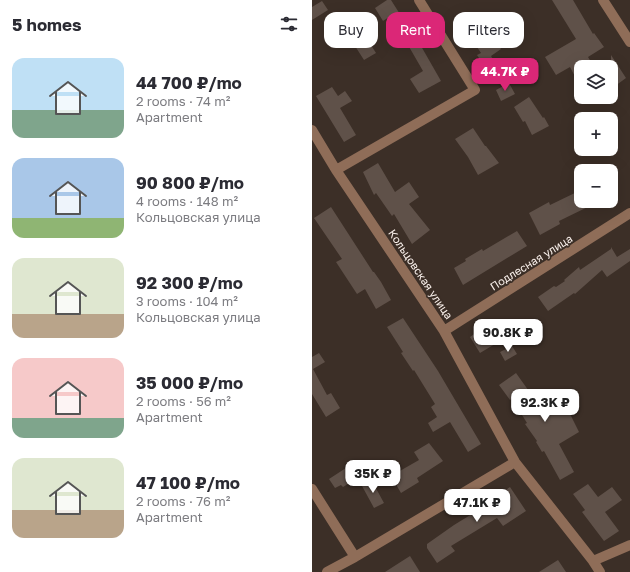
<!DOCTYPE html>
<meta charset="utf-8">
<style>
body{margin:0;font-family:"Golos Text",sans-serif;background:#f2f2f3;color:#2b2b33;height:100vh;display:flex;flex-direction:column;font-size:15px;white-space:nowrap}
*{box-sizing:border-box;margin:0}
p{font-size:13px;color:#7c7c81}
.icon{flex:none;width:22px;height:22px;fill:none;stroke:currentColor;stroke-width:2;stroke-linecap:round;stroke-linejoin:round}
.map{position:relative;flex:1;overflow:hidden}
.details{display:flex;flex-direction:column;background:#fff;width:312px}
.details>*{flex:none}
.guide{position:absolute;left:12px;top:12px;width:246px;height:36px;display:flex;gap:8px}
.tools{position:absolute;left:262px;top:60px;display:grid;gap:8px}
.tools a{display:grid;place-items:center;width:44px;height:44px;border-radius:8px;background:#fff;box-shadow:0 4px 16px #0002;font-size:20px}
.price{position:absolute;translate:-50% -34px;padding:0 9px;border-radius:8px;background:#fff;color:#222;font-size:13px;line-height:26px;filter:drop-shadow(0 1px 2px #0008)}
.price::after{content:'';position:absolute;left:50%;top:24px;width:12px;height:9px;margin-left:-6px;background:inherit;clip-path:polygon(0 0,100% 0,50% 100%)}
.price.active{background:#db2777;color:#fff}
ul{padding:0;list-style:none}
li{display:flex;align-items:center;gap:12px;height:100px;padding:0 12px}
li span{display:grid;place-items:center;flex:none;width:112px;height:80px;border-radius:12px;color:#555}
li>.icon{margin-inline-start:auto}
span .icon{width:48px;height:48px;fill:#fffc;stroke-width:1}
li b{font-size:17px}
h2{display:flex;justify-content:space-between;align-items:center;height:48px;padding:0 12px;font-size:17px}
.chip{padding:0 14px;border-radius:12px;background:#fff;box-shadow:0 4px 16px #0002;font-size:14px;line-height:36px}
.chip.active{background:#db2777;color:#fff}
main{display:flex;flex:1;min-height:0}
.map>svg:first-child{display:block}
.building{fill:#5f5149}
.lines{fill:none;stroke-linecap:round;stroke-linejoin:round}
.minor{stroke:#8f6d58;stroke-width:10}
.labels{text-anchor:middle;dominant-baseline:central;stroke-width:3.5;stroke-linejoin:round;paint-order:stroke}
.street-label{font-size:11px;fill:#fbf2ed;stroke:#3c2f27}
</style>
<main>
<section class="details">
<h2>5 homes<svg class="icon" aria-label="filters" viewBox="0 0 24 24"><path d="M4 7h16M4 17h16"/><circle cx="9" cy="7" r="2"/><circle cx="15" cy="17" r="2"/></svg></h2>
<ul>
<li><span style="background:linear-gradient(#bfe0f5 65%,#7fa58c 0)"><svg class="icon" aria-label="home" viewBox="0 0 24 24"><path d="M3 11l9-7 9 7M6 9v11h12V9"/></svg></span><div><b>44 700 ₽/mo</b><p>2 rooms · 74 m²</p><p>Apartment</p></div></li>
<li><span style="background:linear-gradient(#a9c7e8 75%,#8fb573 0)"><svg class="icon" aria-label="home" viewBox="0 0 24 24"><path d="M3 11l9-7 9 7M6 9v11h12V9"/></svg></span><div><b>90 800 ₽/mo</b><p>4 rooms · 148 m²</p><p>Кольцовская улица</p></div></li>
<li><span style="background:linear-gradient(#dfe7d0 70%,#b9a48a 0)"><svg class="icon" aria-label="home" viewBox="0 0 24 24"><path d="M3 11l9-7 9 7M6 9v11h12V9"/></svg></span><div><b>92 300 ₽/mo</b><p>3 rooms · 104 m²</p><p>Кольцовская улица</p></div></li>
<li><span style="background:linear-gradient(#f6c9c9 75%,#7fa58c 0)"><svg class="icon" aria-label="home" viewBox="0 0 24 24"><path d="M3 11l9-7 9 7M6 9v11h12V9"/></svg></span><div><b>35 000 ₽/mo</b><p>2 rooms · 56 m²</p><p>Apartment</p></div></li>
<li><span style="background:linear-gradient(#dfe7d0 65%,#b9a48a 0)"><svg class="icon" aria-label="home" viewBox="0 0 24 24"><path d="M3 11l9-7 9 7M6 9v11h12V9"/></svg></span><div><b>47 100 ₽/mo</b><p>2 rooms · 76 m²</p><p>Apartment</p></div></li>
</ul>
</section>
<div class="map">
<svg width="318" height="572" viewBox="0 0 318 572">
<rect width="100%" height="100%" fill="#3c2f27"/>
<!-- building -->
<path class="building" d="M75,0h4l12,19 -9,6 -5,-8 -6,4 -8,-13z
M240,0h21l20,34 1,-1 10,14 -16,10 6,10h-13v21l-11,-21 -14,8 -11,-18 31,-18z
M10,1l6,9 -16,10v-13z
M181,13l8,11 -11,8 11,17 -10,7 5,8 -9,6 -10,-15 4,-2 -14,-21z
M55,39l9,14 -12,7 -9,-14z
M105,39l24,42 -22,12 -9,-14 13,-8 -15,-26z
M299,55l15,23 -15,11z
M197,83l6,11 -14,7 -5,-11z
M20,87l6,9 7,-5 7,10 -12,7 16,27 -12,7 -28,-46z
M217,97l14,21 1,-1 5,9 -17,9 -7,-14 -2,1 -9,-15z
M161,128l12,18h1l13,17 -21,12 -10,-18 -13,-18z
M66,163l17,29 14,-10 10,15 -10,7 21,26 -18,14 -18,-30 -2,2 -16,-23 -2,2 -11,-23z
M269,190v11h19l-41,20 1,3 -20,11 -11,-22 20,-11 1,3z
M19,207l42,65h1l7,10 10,18 -15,9 -11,-20 -8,5 -21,-32 6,-3 -28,-41z
M205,231l10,15 -64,39 -9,-17 12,-7 -1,-2 17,-10 1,2z
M299,247l6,10 13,-8v12l-23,16 -5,-7 -27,24 -1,-1 -26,18 -10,-14 16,-11 2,1 9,-6 -1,-1 15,-13 1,3 31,-21z
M91,318l35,53 43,73 -13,8 -18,-30 -17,10 -5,-9 9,-6 -6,-10 4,-3 -21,-34 -1,1 -12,-18 2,-1 -16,-25z
M172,327l11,17 -15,9 -10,-16z
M200,346l5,8 -12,7 -5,-9z
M7,353l6,9 -12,7 14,26 4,-2 9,15 -14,9 -14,-23v-37z
M204,373l25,35 24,-14 9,15 -5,3 10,20 -20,12 15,28 -14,8 -16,-29 -2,1 -6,-10 1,-1 -12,-17 2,-1 -15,-24 -2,1 -11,-15z
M117,443l14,18 -26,17 2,4 -18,11 -10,-17 28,-16 -5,-8z
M37,466l7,13 -13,8 -2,-2 -6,3 -6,-9z
M60,481l12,22 -10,5 -12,-22z
M276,484l10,13 14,-10 10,13 -17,12 14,19 -15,10 -22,-29 3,-2 -12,-16z
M198,487l16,24 -23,15 -6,-8 -46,28 4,5 -18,12 -10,-15v-4l27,-19 31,-19 -1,-1z
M98,556l10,16h-35l14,-9z
M246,560l8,12h-27z"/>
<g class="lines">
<!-- minor -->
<path class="minor" d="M291,0l27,42
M0,130l24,40 108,161 71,131 78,99 7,11
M24,170l139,-80 -56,-90
M132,331l186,-118
M0,489l43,68
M281,561l37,-16
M15,572l28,-15 160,-95"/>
</g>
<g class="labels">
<!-- street labels -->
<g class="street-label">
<text transform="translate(219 262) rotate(-32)">Подлесная улица</text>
<text transform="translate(109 274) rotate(56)">Кольцовская улица</text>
</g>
</g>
</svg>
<div class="tools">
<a><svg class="icon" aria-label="layers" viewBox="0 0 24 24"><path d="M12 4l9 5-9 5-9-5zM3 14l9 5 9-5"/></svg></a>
<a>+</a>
<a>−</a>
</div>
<b class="price active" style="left:193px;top:92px">44.7K ₽</b>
<b class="price" style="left:196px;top:353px">90.8K ₽</b>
<b class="price" style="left:233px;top:423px">92.3K ₽</b>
<b class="price" style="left:61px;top:494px">35K ₽</b>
<b class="price" style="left:165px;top:523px">47.1K ₽</b>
<div class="guide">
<a class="chip">Buy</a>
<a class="chip active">Rent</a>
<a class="chip">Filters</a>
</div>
</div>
</main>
